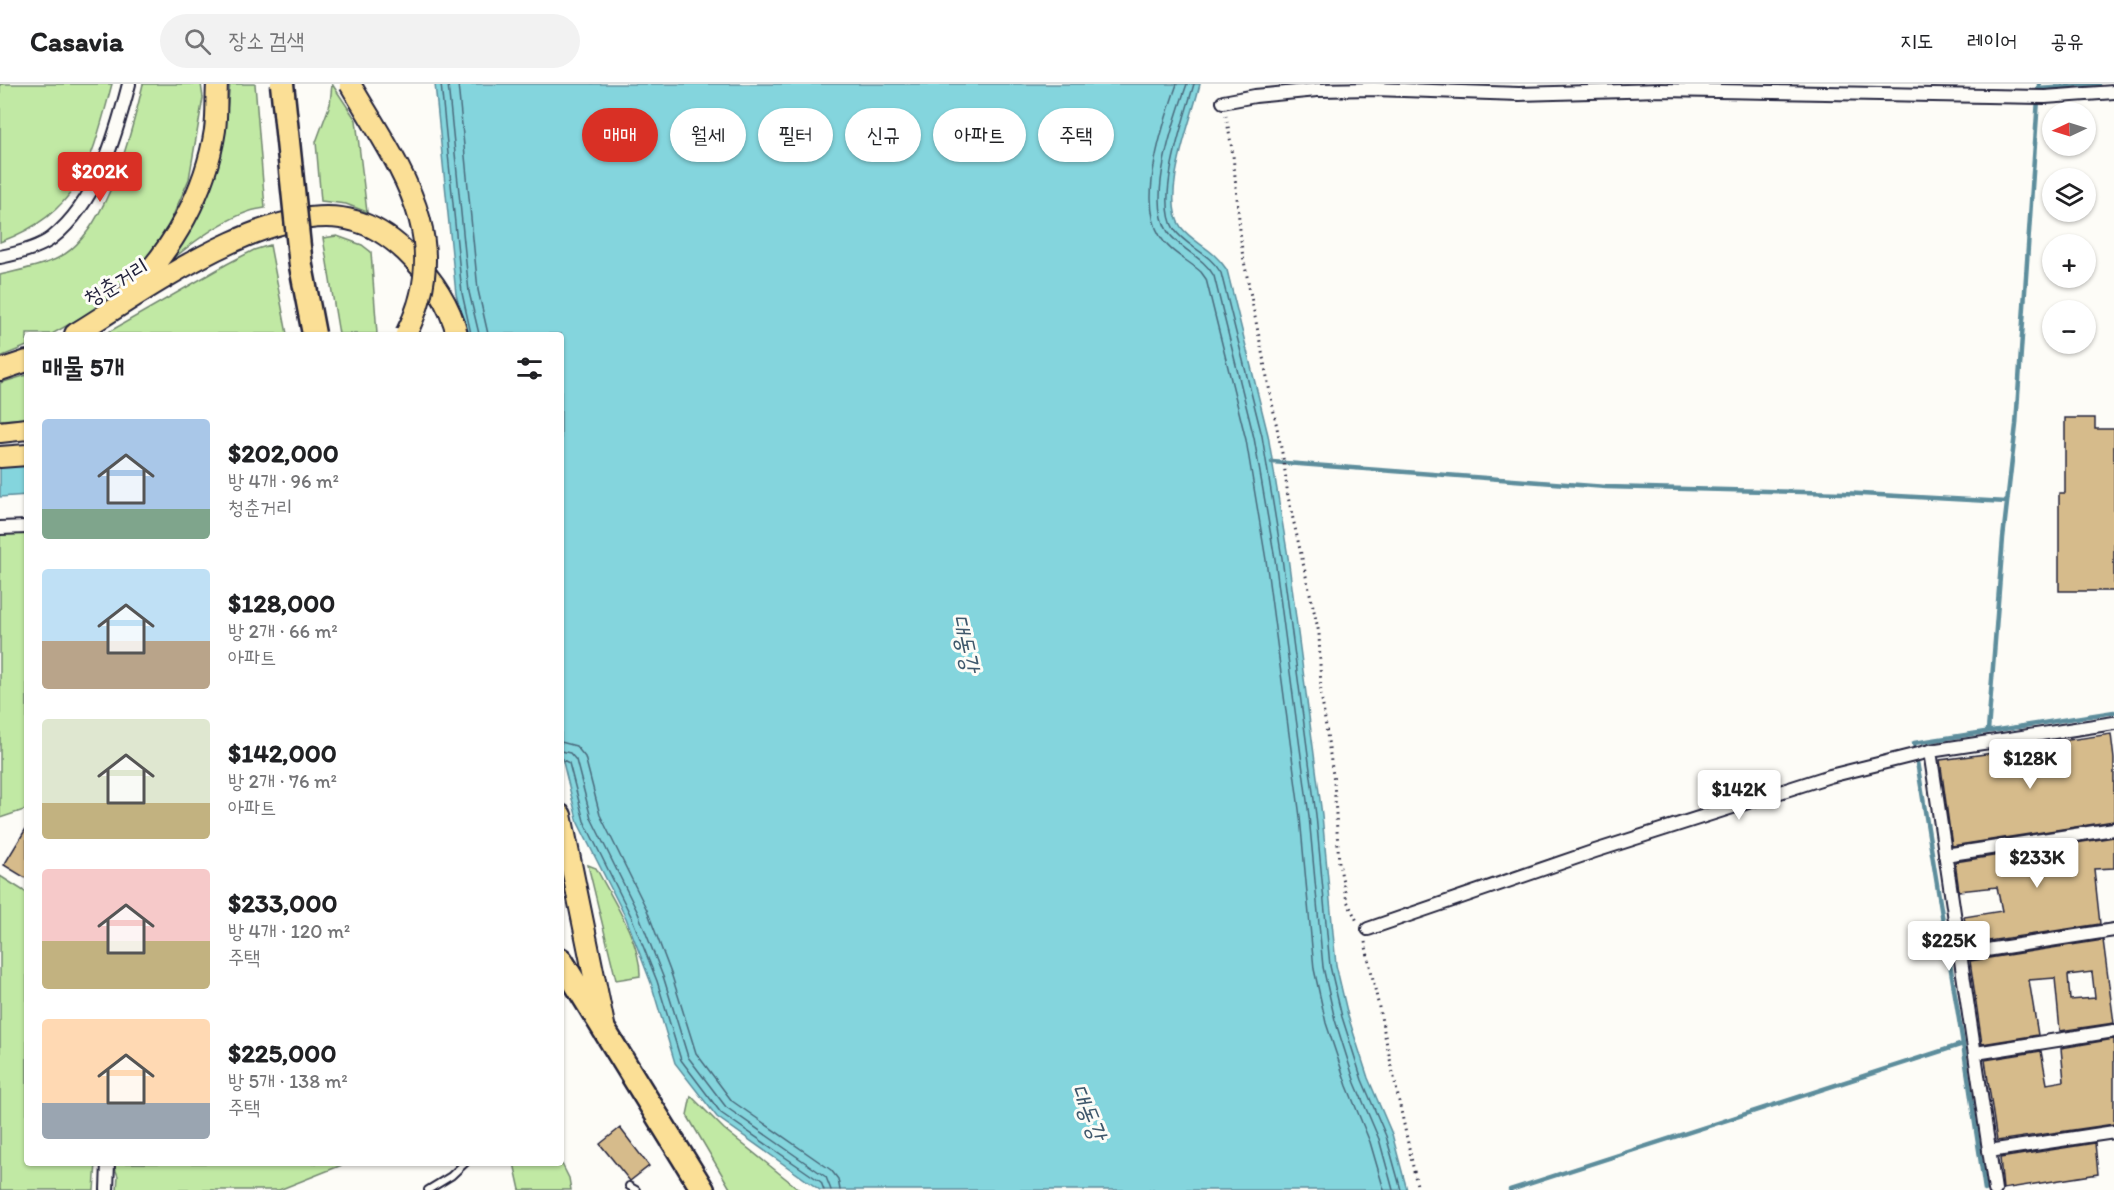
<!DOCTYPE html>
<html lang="ko">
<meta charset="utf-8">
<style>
body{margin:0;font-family:Itim,"Poor Story",sans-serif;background:#f2f2f2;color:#202124;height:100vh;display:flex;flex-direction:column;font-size:22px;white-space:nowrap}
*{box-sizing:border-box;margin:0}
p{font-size:20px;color:#757577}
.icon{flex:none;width:33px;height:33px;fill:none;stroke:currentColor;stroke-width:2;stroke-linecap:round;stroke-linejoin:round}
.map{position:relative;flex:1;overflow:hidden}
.drawer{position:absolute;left:24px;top:248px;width:540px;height:834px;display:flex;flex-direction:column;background:#fff;border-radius:6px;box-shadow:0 2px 4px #0004}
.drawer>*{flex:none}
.hud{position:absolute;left:582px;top:24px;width:570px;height:54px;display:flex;gap:12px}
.needle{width:39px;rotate:266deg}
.buttons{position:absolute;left:2042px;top:18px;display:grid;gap:12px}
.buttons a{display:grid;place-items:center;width:54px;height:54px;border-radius:50%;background:#fff;box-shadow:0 2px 4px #0004;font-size:30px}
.price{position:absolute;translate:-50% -51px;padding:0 14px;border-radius:6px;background:#fff;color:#222;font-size:20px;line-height:39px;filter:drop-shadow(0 2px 3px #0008)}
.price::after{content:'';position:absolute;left:50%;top:36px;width:18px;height:14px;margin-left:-9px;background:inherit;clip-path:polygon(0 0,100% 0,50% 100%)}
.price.selected{background:#d93025;color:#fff}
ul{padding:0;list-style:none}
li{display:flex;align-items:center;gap:18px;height:150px;padding:0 18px}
li span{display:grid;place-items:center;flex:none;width:168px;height:120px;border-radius:6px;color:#555}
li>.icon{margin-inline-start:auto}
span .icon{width:72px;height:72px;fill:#fffc;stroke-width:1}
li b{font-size:26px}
h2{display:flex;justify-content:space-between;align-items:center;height:72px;padding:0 18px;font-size:26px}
.chip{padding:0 21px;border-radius:27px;background:#fff;box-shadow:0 2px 4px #0004;font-size:21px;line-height:54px}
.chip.selected{background:#d93025;color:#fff}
header{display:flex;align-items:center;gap:36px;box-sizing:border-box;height:84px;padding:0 30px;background:#fff;border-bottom:2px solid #e0e0e0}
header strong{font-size:28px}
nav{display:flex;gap:33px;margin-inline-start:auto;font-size:21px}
.search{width:420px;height:54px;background:#f2f2f2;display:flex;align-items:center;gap:15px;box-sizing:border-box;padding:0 21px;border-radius:33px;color:#757577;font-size:22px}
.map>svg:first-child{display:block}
.green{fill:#c1e9a4;stroke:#728670;stroke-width:1.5}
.water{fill:#84d5dd;stroke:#5d8d9c;stroke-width:1.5}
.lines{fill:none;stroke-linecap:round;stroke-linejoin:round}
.shore{stroke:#496a7c;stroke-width:1.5}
.stream{stroke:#5d8d9c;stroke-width:4.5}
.building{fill:#d6bb8b;stroke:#22223b;stroke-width:1.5;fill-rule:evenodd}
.lane-casing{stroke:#22223b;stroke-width:10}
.street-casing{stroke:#22223b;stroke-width:16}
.primary-casing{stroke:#22223b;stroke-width:24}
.highway-casing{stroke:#22223b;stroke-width:27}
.path{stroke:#22223b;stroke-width:3;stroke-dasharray:1.5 4.5;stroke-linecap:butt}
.lane{stroke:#fdfcf7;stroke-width:6}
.street{stroke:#fdfcf7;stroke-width:12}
.primary{stroke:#fbdf96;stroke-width:20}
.highway{stroke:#fbdf96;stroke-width:22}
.primary-bridge-casing{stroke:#22223b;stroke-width:24;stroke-linecap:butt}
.highway-bridge-casing{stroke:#22223b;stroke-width:27;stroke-linecap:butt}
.primary-bridge{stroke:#fbdf96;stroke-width:20}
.highway-bridge{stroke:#fbdf96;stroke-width:22}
.labels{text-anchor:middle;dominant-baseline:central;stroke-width:6;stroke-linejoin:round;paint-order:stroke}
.street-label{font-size:22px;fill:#22223b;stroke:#fdfcf7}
.water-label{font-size:24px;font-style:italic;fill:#3f586c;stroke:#fdfcf7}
</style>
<header>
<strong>Casavia</strong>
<div class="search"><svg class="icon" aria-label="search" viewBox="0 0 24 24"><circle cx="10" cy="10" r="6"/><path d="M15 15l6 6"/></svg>장소 검색</div>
<nav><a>지도</a><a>레이어</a><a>공유</a></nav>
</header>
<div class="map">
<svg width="2114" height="1106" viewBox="0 0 2114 1106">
<rect width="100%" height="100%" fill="#fdfcf7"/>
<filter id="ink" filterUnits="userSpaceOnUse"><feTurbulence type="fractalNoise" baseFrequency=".0167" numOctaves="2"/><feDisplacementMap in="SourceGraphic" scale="12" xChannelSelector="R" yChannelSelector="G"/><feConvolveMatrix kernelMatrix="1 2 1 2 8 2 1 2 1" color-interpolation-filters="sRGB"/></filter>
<g filter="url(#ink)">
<!-- green -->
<path class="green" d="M0,0h112c-21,77 -30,127 -112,158z
M143,0h58l2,14 -14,81 -21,48 -30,44 -45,40 -41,23h-25v12l-27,11v-82c19,-5 40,-8 58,-17 48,-23 74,-126 85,-174z
M230,0h25l10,124c-32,3 -75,36 -98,56l43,-80 15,-57z
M332,0l24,36 11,92 -21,-8 -25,-3 -5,-59 14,-38z
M337,152l25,9 9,7 6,82h-38l-16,-96z
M270,161l17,89h-182l122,-70 27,-14z
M27,291v43l-27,2v-37z
M27,448v277l-27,9v-284z
M588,781l8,3c16,30 45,74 44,108l-24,4z
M0,792l27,17v269l69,1 -2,27h-94z
M691,1012l33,33 76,61h-69l-44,-75z
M561,1078l8,16 2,12h-51l-6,-27z
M113,1079h234l-68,27h-162l1,-14z"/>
<!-- water -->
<path class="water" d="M435,0h765c-7,32 -41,114 -19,143 13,17 31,20 46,43l41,165 20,122 34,258 14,150 12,51 20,62 24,56 15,56h-587l-103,-73 -42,-54 -24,-80 -25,-65 -48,-95 -17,-69v-420h-95l-10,-40z
M27,379v32l-27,2v-32z"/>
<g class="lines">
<!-- shore -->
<path class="shore" d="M441,0l21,209 9,41
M448,0l21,208 10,42
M458,0l20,206 10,44
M1177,0c-13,37 -40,116 -17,152 9,16 28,24 41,36l5,7 40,161 20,120 34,257 14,152 12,54 21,63 23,56 14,48
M1187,0c-12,34 -41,115 -19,148 12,18 35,24 46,44l40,162 21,121 34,257 14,151 12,53 20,63 24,56 14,51
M1194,0c-9,32 -39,115 -20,145 12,18 35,23 47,44l41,163 20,122 34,257 14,151 12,51 20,63 24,56 15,54
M561,658l15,4 9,11 15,58 47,95 25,66 24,77 36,48 99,69 7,9 2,11
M561,667l9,2 6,7 15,58 47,95 26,66 24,78 38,50 100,70 5,13
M561,675l8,4 15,58 47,95 26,65 24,79 40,53 100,69 3,8"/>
<!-- stream -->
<path class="stream" d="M2038,4l61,-4
M1272,378l334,25 237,6 164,9
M1988,647l15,-193 13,-113 23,-341
M1963,960l22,146
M1510,1106l453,-146 -49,-301 200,-31"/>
</g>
<!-- building -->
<path class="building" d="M2065,334h30v11h19v162h-55v-98h6z
M2111,650l3,25v62l-162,25 -12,-86 115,-15 -1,-3z
M27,743v52l-23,-14z
M2114,753v31l-20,1 6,55 -131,20 -5,-27 38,-6 -5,-24 -38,4 -4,-29z
M2103,856l11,83 -54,8 -5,-53 -26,2 9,55 -56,9 -12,-83zM2092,888l3,26 -25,2 -2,-25z
M2114,955v85l-117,17 -12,-81 56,-9 6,33 17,-3 -3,-33z
M620,1044l29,38 -19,15 -30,-37z
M2095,1059l3,31 -95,15 -3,-31z"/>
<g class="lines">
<defs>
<path id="lane" d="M629,1102l7,4
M428,1106l23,-14 15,-14"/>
<path id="street" d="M1223,18l32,-6 62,-6 57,-1 145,5 142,-4 384,7 69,-5
M0,173c15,-3 39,-9 52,-19 45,-36 63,-100 77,-154
M0,444l27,-1
M1930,667l65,439
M1945,771l169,-26
M1368,845l227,-78 235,-75 100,-25 184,-28
M1961,870l153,-24
M1976,969l138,-22
M1989,1067l125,-19
M107,1106l1,-28"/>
<path id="primary" d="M129,208c44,-41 77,-102 86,-162 2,-15 1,-31 2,-46
M75,250c67,-41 199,-138 280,-113 19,5 36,17 50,30 25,24 44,50 52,83
M0,286l27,-9
M0,348l27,-3
M0,373l27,-2
M561,731l43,210"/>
<path id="highway" d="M561,876l142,230"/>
</defs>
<!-- lane casing -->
<use href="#lane" class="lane-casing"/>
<!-- street casing -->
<use href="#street" class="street-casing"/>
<!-- primary casing -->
<use href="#primary" class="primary-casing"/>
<!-- highway casing -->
<use href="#highway" class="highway-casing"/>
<!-- path -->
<path class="path" d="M1226,31l7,40 9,96 42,212 4,34 31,136 2,60 13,89 5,81 8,38 10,20
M1365,858l53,248"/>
<!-- lane -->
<use href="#lane" class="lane"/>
<!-- street -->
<use href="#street" class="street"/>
<!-- primary -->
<use href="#primary" class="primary"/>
<!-- highway -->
<use href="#highway" class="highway"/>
<defs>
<path id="primary-bridge" d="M350,0c48,83 106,153 56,250"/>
<path id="highway-bridge" d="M282,0l19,182 13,68"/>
</defs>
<!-- primary-bridge casing -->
<use href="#primary-bridge" class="primary-bridge-casing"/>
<!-- highway-bridge casing -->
<use href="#highway-bridge" class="highway-bridge-casing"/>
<!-- primary-bridge -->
<use href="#primary-bridge" class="primary-bridge"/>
<!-- highway-bridge -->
<use href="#highway-bridge" class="highway-bridge"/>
</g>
</g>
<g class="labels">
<!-- street labels -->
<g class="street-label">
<text transform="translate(116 198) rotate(-31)">청춘거리</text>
</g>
<!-- water labels -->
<g class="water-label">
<text transform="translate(966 559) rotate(78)">대동강</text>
<text transform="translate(1089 1028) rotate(68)">대동강</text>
</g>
</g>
</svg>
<div class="buttons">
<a><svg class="needle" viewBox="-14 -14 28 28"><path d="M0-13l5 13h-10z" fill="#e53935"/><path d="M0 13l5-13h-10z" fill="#757577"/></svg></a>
<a><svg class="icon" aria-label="layers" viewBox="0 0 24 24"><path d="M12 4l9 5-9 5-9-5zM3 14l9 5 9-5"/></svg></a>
<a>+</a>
<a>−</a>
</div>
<b class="price selected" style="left:100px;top:119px">$202K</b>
<b class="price" style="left:2030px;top:706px">$128K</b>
<b class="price" style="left:1739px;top:737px">$142K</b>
<b class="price" style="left:2037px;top:805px">$233K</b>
<b class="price" style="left:1949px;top:888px">$225K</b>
<div class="hud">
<a class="chip selected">매매</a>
<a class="chip">월세</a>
<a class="chip">필터</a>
<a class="chip">신규</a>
<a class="chip">아파트</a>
<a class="chip">주택</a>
</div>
<section class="drawer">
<h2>매물 5개<svg class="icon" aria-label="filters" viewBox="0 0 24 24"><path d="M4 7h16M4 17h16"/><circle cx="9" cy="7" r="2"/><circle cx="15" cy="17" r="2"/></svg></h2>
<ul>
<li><span style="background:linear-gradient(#a9c7e8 75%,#7fa58c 0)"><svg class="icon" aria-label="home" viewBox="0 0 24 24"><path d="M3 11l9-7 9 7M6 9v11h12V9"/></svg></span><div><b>$202,000</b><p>방 4개 · 96 m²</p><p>청춘거리</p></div></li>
<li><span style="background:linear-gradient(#bfe0f5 60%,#b9a48a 0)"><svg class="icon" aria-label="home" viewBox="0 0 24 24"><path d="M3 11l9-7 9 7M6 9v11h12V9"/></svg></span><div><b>$128,000</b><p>방 2개 · 66 m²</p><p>아파트</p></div></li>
<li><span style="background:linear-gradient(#dfe7d0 70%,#c2b280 0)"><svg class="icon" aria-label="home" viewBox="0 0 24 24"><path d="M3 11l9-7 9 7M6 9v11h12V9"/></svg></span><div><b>$142,000</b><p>방 2개 · 76 m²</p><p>아파트</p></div></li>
<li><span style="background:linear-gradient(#f6c9c9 60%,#c2b280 0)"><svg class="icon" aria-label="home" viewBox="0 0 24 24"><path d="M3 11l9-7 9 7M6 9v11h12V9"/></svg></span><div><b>$233,000</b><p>방 4개 · 120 m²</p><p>주택</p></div></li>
<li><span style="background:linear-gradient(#ffd9b3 70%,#9aa5b1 0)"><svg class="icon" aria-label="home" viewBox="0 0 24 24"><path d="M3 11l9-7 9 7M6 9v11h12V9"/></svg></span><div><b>$225,000</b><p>방 5개 · 138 m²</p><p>주택</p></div></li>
</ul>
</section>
</div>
